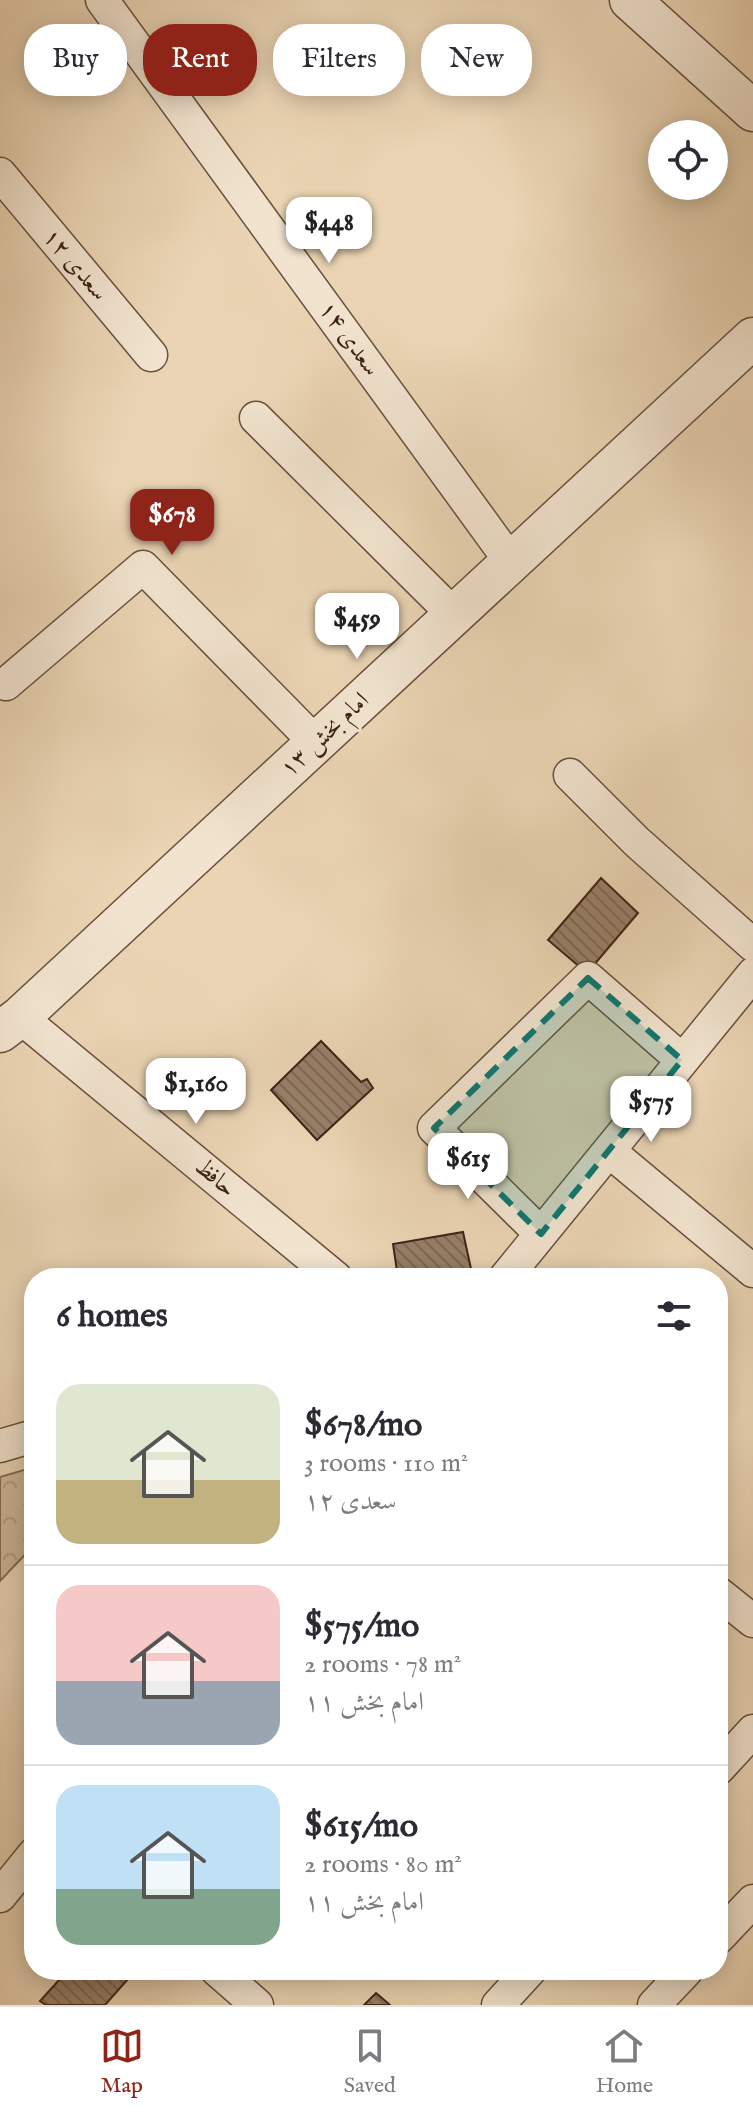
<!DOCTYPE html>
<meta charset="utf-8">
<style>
body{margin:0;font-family:"IM FELL English",Amiri,serif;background:#f2f2f3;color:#2b2b33;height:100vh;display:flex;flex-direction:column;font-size:30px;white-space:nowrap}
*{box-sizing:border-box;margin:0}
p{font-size:26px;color:#7c7c81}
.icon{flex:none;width:44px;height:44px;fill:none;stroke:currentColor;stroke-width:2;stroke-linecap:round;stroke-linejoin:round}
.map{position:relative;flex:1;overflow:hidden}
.side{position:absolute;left:24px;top:1268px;width:704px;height:712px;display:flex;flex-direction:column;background:#fff;border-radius:32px;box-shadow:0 4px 20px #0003}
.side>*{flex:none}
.banner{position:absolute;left:24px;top:24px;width:706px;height:72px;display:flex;gap:16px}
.tools{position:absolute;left:648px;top:120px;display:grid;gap:16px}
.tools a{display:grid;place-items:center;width:80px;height:80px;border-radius:50%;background:#fff;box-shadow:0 4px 20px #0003;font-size:40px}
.price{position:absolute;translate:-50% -68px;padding:0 18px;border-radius:16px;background:#fff;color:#222;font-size:26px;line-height:52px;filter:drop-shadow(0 2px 4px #0008)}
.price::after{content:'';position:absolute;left:50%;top:48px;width:24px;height:18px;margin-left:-12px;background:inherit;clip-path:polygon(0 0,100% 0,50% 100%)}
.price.on{background:#8f2418;color:#fff}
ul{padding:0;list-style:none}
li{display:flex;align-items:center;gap:24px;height:200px;padding:0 32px}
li+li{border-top:2px solid #e1e1e2}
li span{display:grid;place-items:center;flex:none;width:224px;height:160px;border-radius:24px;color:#555}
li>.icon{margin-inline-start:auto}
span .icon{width:96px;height:96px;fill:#fffc;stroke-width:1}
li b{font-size:34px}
h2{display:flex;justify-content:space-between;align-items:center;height:96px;padding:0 32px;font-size:34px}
.tag{padding:0 28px;border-radius:32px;background:#fff;box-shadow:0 4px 20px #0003;font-size:28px;line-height:72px}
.tag.on{background:#8f2418;color:#fff}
.menu{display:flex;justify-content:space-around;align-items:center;height:112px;border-top:2px solid #e1e1e2;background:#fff;font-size:22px;color:#7c7c81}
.menu a{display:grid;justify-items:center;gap:4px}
.menu .on{color:#8f2418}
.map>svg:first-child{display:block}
.park{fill:url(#park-crowns);stroke:#866c57;stroke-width:2}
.building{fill:url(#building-back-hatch);stroke:#3e2316;stroke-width:2}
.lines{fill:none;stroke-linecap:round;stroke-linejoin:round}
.minor-casing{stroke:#694f3d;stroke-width:35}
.tertiary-casing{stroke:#694f3d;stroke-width:43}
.minor{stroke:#f1e3ce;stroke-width:32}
.tertiary{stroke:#f1e3ce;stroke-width:40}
.marked{fill:#0f766e;fill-opacity:0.2;stroke:#0f766e;stroke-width:6;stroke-dasharray:16 10;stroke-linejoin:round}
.labels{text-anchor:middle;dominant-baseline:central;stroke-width:6;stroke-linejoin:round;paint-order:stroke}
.street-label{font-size:24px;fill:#3e2316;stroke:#f1e3ce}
</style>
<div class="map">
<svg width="753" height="2005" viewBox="0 0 753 2005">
<defs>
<pattern id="park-crowns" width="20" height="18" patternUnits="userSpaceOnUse" patternTransform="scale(2)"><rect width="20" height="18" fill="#cdb698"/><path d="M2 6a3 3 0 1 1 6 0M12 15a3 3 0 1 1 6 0" fill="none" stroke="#b19c82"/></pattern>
<pattern id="building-back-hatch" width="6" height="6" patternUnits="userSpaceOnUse" patternTransform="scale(2)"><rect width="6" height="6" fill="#977f68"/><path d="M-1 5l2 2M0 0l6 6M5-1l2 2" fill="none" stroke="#7d6855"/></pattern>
</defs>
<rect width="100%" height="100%" fill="#ead4b3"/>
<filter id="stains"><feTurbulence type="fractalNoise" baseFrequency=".0025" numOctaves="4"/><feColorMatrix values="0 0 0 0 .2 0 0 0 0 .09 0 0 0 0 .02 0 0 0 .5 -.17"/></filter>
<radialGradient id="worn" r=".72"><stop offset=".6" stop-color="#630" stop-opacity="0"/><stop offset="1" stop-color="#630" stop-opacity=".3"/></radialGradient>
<!-- park -->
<path class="park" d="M34,1467v78l-34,36v-104z"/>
<!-- building -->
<path class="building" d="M601,878l37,35 -51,60 -39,-33z
M321,1041l40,41 6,-3 6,9 -56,52 -46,-50z
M463,1232l10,46h-75l-5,-34z
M718,1898l15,13 -15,17z
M68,1970h68l-31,35h-59l-6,-4z
M376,1993l14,12h-26z"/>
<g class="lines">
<defs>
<path id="minor" d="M102,0l409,562
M0,174l151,181
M256,418l198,197
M6,684l137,-117 173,176
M570,775l67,67 116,103
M20,1017l316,261
M609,1151l144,120
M541,1234l-107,-106 154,-150 94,82
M505,1278l248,-304
M0,1446l34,-10
M718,1593l35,28
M718,1769l35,-38
M0,1896l34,-42
M718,1938l35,-37
M217,1970l40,35
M498,2005l32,-35
M654,2005l33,-35"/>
<path id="tertiary" d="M630,0l123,111
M0,1032l20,-15 733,-679"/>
</defs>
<!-- minor casing -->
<use href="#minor" class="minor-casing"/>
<!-- tertiary casing -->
<use href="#tertiary" class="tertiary-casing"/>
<!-- minor -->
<use href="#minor" class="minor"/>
<!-- tertiary -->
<use href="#tertiary" class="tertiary"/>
</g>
<!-- marked area -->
<path class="marked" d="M588,978l94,82 -141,174 -107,-106z"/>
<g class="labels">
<!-- street labels -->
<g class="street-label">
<text transform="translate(75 265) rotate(50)">سعدی ۱۲</text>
<text transform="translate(349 339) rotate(54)">سعدی ۱۴</text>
<text transform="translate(325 735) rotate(-43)">امام بخش ۱۳</text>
<text transform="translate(215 1178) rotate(40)">حافظ</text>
</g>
</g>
<rect width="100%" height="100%" filter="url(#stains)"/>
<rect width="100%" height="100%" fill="url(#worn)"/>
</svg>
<div class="tools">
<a><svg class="icon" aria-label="locate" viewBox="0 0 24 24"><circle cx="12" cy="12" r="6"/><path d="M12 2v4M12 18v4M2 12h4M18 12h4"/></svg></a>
</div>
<b class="price" style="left:329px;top:265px">$448</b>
<b class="price on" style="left:172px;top:557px">$678</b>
<b class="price" style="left:357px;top:661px">$459</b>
<b class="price" style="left:196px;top:1126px">$1,160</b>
<b class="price" style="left:651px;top:1144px">$575</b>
<b class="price" style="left:468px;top:1201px">$615</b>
<div class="banner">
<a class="tag">Buy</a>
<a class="tag on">Rent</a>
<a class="tag">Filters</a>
<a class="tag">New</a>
</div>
<section class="side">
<h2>6 homes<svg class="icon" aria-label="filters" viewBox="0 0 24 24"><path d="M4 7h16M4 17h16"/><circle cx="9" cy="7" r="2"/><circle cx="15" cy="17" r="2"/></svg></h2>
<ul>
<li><span style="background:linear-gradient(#dfe7d0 60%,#c2b280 0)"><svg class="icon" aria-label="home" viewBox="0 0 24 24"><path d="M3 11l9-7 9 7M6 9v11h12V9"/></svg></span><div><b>$678/mo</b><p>3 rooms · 110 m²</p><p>سعدی ۱۲</p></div></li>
<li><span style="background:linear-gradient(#f6c9c9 60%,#9aa5b1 0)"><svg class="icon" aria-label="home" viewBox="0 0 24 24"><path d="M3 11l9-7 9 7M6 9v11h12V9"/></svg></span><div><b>$575/mo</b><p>2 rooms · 78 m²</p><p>امام بخش ۱۱</p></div></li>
<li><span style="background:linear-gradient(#bfe0f5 65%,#7fa58c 0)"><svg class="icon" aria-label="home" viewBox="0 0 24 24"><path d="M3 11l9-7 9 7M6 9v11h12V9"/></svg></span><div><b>$615/mo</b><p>2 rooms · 80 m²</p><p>امام بخش ۱۱</p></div></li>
</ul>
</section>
</div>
<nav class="menu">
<a class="on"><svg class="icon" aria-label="map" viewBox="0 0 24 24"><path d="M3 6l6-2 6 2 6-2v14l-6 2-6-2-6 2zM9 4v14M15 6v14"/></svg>Map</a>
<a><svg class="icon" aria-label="saved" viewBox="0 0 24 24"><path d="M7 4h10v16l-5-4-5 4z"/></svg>Saved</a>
<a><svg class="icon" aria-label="home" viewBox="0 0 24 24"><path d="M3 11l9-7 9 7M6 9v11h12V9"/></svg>Home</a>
</nav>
